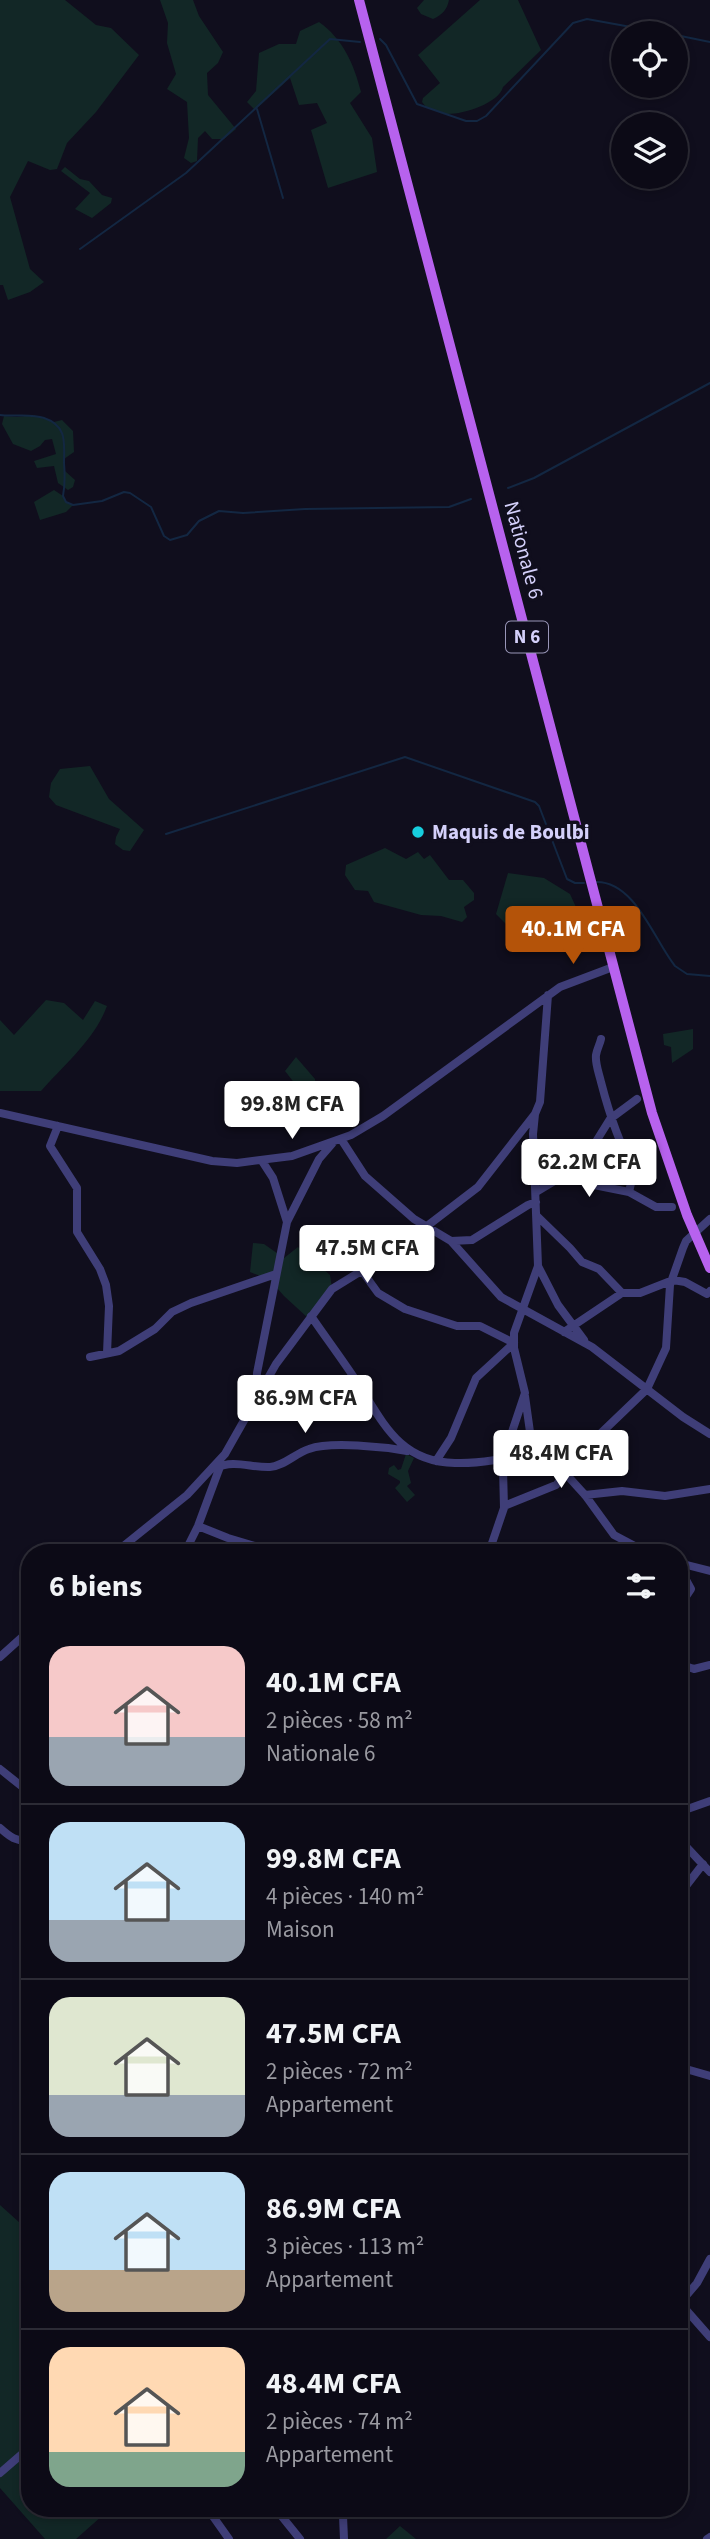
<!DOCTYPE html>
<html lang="fr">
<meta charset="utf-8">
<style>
body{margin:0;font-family:"Source Sans 3",sans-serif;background:#1a1823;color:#f1f3f6;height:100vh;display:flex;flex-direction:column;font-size:26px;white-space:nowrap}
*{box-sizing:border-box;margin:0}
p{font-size:23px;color:#9a9aa1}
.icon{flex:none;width:38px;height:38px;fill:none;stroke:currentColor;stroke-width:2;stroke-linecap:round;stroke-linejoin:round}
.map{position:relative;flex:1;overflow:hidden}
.panel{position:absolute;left:21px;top:1544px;width:667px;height:973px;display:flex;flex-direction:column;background:#0c0a16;border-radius:28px;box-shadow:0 4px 10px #0003,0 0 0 2px #2c2b35}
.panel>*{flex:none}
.tools{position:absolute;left:611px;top:21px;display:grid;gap:14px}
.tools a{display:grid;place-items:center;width:77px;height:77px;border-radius:50%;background:#0c0a16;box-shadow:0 4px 10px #0003,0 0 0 2px #2c2b35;font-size:35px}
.price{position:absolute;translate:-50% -60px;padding:0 16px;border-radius:7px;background:#fff;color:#222;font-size:23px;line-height:46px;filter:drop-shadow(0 2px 4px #0008)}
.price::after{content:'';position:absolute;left:50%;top:42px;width:21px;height:16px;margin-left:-10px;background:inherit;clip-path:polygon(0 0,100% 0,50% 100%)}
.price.selected{background:#b45309;color:#fff}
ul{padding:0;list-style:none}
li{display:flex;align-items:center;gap:21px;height:175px;padding:0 28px}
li+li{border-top:2px solid #2c2b35}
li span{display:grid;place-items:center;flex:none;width:196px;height:140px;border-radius:21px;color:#555}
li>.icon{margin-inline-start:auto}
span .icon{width:84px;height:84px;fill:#fffc;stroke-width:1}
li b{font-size:30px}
h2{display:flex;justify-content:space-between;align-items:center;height:84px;padding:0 28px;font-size:30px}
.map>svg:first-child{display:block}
.green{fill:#122726}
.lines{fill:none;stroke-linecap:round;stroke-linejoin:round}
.stream{stroke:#132742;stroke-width:2}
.minor{stroke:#3f3e78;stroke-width:8}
.major{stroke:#b762ee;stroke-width:10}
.poi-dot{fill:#17cede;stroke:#100e1d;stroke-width:2.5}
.labels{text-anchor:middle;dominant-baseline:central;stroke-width:7;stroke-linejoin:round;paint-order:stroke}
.shield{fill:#100e1d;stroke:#9996b8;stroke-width:2}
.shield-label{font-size:19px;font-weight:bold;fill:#d4d0fa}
.street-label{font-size:21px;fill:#d4d0fa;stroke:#100e1d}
.poi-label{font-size:21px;font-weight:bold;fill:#d4d0fa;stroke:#100e1d;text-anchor:start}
</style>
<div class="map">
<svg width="710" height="2539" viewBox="0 0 710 2539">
<rect width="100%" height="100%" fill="#100e1d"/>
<!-- green -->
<path class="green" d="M0,0h65l31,25 15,3 28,27 -43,57 -29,31 -10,26 -7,1 -22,-9 -18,36 20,72 14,13 -14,10 -22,8 -5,-15h-3z
M160,0h33l6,16 24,36 -5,11 -11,10 1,22 28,34 -12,10h-12l-7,-8 -7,7 -1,23 -6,2 -7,-5 5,-20 -2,-36 -20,-13 9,-15 -9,-31 1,-20z
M424,0h25c-2,10 -7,15 -16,19l-12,-5 -4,-6z
M480,0h38l23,50 -38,37c-4,16 -39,27 -55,27 -7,0 -15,-5 -22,-7l-4,-5 1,-4 17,-15 -22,-28z
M319,22c24,17 35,42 42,70l-11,11 22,35 5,34 -49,16 -17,-58 16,-7 -10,-20 -18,2 -9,-27 -35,32 -8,-8 9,-11 3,-38 20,-9h17l4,-13z
M65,167l15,12 9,2 13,14 10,3 -1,5 -19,15 -17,-9 15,-16 -29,-22z
M33,415l21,7 8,-2 11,11 1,21 -10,7 1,12 10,9 -2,7 -5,3 -10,-7 -4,-17 -17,2 -3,-7 22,-7 -4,-15 -7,1 -5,6 -9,5 -18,-7 -11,-20 2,-8 13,1z
M54,490l9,6 3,6 7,3 -7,7 -26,8 -6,-18z
M90,766l19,33 35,31 -14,21 -7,-1 -8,-6 1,-7 4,-8 -64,-24 -7,-8 2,-14 9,-14z
M385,848l21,11 12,-7 6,7 6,-4 19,25h14l11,13v7l-10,7 3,10 -5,5 -21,-6 -20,-1 -47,-13 -6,-11 -13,-1 -10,-15 1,-10z
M508,873l36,5 26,16 10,22 -18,15 -13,-4 -16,-11 -27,8 -10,-10z
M46,1000l18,3 19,17 12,-19 12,5c-12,33 -43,59 -66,85h-41v-71l14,15z
M693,1029v20l-21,14 -1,-16 -7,-2 -1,-11z
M296,1057l19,22 1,10 -10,9 -21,-27z
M253,1243l11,1 20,14 14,-11 32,28 2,14 -24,29 -24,-22 -14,-16 -20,-8z
M406,1454l8,4 -6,13 3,12 -4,3 8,9 -8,7 -12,-14 5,-5v-2l-12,-7 1,-6 5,-3 4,5 3,-1z
M0,2205l30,27v276h81l-35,31h-31l-45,-51z
M400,2526l16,13h-30z"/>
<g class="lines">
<!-- stream -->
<path class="stream" d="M676,35l34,7
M380,39l6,6 31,59 49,17h11l9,-5 87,-93 14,-4 77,14
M257,109l26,89
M80,249l106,-76 144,-134 30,3
M0,415c14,2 30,-2 44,3 24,8 20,26 20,45 1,12 1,22 -1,33l3,6 7,3 29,-4 22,-9 6,1 21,14 13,29 6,4 17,-5 12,-14 20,-10 24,2 62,-4 144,-2 22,-8
M508,488l26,-10 176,-95
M166,834l239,-77 130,45 4,4 28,73 8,4h9
M596,882c39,-1 58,58 79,84l12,8 23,2"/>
<!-- minor -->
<path class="minor" d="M601,1039c-1,5 -4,10 -5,16 -1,9 3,18 5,27 8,31 17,60 33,88l-5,22
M0,1113l212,48 25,2 55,-7 59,-21 32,-19 177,-129 53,-20
M58,1126l-8,20 27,42v44l23,37 6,16 3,21 -2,47
M341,1139l24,37 49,43 37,22 50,56 91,50 91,70 27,17
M534,1141l27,36h13l15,7 40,8 27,15h16
M262,1161l11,17 14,44
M574,1177l36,-58 27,-20
M536,1192l25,-15
M537,1216l33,32 12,14 17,7 23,24
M451,1241l21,-1 56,-35 8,-3
M538,1266l20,39 26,35
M362,1271l16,22 27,16 52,17h23l34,17 -38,35 -25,60 -15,23
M311,1316c15,22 31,43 46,66 26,40 42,80 98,81 28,1 57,-6 85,-12
M564,1332l58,-39h18l33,-13 12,2 22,12 3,-3
M90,1357l29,-6 36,-22 17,-17 19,-9 85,-29
M256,1395l1,-22 30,-151 32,-63 13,-15
M525,1396l5,36 10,19 25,22 20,22 29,40 32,17
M216,1468c18,-9 35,0 54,-1 14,-1 26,-14 39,-18 22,-8 75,-2 98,2
M585,1495l37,-4 43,5 45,-7
M504,1506l52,-21 42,-49 49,-47 19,-41 4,-63 13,-37 3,-7 24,-22
M198,1526l30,12 47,14
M116,1552l71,-57 38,-41 51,-90 56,-75 65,-40 81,-62 57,-73 5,-12 8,-107
M185,1552l13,-26 23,-62
M489,1552l15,-44 -1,-40 7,-30 15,-45 -11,-45v-15l24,-67 -5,-132 2,-20
M679,1563l31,8
M679,1567l12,22 -12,18
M0,1657l30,-27
M679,1664l15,5 16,-4
M0,1769l30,24
M679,1812l31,-11
M0,1828c10,9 16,14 30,12
M679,1839l31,33
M679,1895l24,-31
M679,2067l31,9
M710,2259l-13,24 -17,20 30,34
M0,2473l30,-26
M207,2508l22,31
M275,2508l25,31
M337,2508l6,8 1,23
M707,2539l3,-2"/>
<!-- major -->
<path class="major" d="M359,0l293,1113 35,102 23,53"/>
</g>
<!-- markers -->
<circle class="poi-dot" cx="418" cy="832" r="7"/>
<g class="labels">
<!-- shield labels -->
<rect class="shield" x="506" y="621.5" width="42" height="31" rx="5"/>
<g class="shield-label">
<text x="527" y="637">N 6</text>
</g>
<!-- street labels -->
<g class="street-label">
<text transform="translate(524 550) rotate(75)">Nationale 6</text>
</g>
<!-- poi labels -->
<g class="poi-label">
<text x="432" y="832">Maquis de Boulbi</text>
</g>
</g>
</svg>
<div class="tools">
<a><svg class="icon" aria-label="locate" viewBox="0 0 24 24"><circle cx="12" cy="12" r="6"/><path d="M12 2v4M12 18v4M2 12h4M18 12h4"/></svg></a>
<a><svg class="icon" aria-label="layers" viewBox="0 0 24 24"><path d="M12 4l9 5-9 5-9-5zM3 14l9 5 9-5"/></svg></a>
</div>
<b class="price selected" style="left:573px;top:966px">40.1M CFA</b>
<b class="price" style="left:292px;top:1141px">99.8M CFA</b>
<b class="price" style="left:589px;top:1199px">62.2M CFA</b>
<b class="price" style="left:367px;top:1285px">47.5M CFA</b>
<b class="price" style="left:305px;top:1435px">86.9M CFA</b>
<b class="price" style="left:561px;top:1490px">48.4M CFA</b>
<section class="panel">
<h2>6 biens<svg class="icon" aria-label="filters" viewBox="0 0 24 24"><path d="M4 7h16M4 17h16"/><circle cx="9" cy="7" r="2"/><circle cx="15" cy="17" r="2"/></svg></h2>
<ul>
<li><span style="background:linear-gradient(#f6c9c9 65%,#9aa5b1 0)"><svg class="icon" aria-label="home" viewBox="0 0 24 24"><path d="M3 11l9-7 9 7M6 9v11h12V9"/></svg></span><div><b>40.1M CFA</b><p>2 pièces · 58 m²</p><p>Nationale 6</p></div></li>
<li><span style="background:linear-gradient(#bfe0f5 70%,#9aa5b1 0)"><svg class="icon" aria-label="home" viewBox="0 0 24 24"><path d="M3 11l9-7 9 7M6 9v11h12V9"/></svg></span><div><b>99.8M CFA</b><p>4 pièces · 140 m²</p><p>Maison</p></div></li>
<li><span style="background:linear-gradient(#dfe7d0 70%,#9aa5b1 0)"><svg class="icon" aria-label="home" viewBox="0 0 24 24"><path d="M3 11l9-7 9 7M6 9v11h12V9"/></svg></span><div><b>47.5M CFA</b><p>2 pièces · 72 m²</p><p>Appartement</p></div></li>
<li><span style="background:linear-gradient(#bfe0f5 70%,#b9a48a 0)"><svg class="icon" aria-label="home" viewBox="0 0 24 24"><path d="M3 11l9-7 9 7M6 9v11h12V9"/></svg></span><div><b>86.9M CFA</b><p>3 pièces · 113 m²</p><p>Appartement</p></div></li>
<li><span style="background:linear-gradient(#ffd9b3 75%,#7fa58c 0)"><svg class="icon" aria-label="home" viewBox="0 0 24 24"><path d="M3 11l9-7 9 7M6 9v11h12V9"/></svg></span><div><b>48.4M CFA</b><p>2 pièces · 74 m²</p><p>Appartement</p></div></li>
</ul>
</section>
</div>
